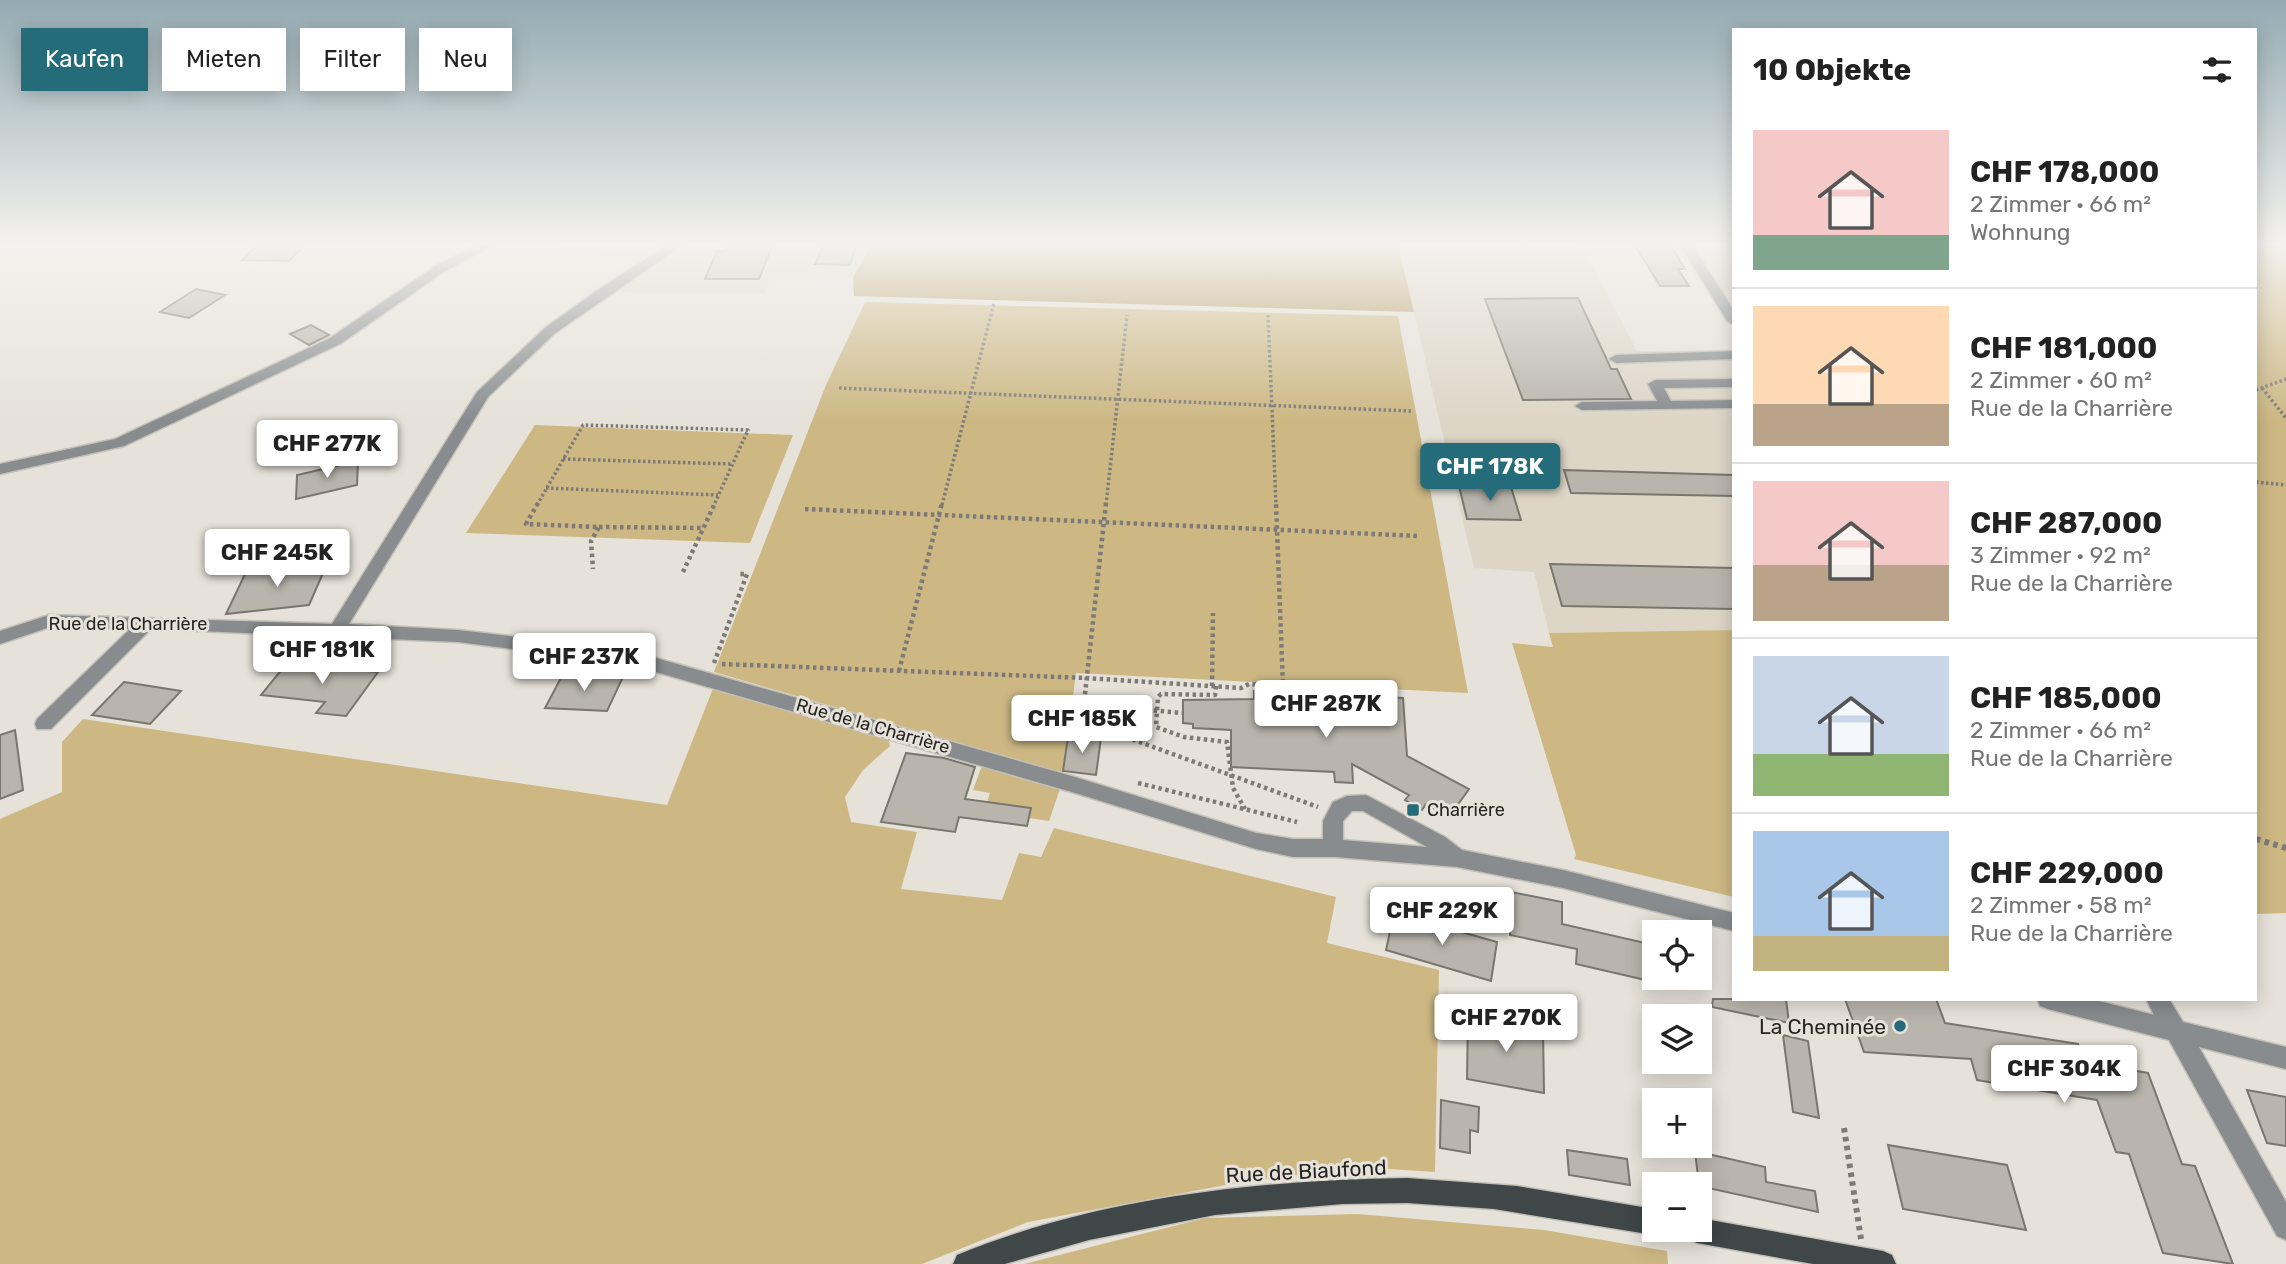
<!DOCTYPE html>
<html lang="de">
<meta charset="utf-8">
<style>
body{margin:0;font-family:Rubik,sans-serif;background:#f6f6f6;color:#222;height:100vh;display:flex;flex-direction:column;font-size:26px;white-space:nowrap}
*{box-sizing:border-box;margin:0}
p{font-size:23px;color:#767676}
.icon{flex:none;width:38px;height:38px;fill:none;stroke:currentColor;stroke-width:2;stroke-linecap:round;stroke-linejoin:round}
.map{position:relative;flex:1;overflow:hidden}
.panel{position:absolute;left:1732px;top:28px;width:525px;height:973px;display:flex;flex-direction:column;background:#fff;border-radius:0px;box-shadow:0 4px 18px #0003}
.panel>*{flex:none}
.hud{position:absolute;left:21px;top:28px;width:665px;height:63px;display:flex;gap:14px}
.controls{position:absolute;left:1642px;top:920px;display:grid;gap:14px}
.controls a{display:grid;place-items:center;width:70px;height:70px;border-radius:0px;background:#fff;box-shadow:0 4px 18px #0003;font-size:35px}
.price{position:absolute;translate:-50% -60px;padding:0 16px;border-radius:7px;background:#fff;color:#222;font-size:23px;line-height:46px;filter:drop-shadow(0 2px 4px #0008)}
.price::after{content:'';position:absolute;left:50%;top:42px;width:21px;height:16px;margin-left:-10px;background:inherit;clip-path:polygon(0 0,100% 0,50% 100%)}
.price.current{background:#256c7a;color:#fff}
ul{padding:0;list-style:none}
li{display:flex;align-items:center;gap:21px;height:175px;padding:0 21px}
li+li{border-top:2px solid #e0e0e0}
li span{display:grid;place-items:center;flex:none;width:196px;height:140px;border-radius:0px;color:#555}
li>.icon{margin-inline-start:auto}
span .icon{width:84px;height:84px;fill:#fffc;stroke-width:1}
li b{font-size:30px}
h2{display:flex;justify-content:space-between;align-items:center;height:84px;padding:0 21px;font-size:30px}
.chip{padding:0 24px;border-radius:0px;background:#fff;box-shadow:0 4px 18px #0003;font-size:24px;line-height:63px}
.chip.current{background:#256c7a;color:#fff}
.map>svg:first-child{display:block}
.built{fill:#ddd6c7}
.green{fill:#cdb884}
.forest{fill:#b39b61}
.building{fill:#b9b5ac;stroke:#79766d;stroke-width:2}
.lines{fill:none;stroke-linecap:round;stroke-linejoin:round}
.minor-casing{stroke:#c4c0b8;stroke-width:3}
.major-casing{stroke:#c4c0b8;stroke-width:3}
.path-far2{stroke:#7e7b76;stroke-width:3.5;stroke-dasharray:2.5 2.5;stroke-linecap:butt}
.path-far1{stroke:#7e7b76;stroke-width:4.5;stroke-dasharray:3.5 3.5;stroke-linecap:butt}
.path{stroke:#7e7b76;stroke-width:6;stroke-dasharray:4.5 4.5;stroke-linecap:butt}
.minor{fill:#888c8e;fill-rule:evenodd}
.major{fill:#3f4749;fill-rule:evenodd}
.poi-dot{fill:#256c7a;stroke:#e6e2d9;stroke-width:2.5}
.labels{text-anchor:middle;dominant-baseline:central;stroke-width:6;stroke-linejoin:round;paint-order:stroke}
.street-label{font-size:18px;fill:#272522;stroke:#e6e2d9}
.poi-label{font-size:18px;fill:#272522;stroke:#e6e2d9;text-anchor:start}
.near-poi-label{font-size:21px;fill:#272522;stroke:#e6e2d9;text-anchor:end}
.near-street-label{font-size:21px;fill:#272522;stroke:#e6e2d9}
</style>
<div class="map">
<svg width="2286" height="1264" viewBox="0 0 2286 1264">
<rect width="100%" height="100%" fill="#e6e2d9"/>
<!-- built -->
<path class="built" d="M559,244h312l-18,34 -83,1 -6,15 -168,-2 42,-29 -80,-16z
M1398,244h183l56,107 97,-1v280l-185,3 -15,-61 -60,-4z
M1674,244h60v50l-25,2z"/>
<!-- green -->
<path class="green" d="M2256,244h30v669l-30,1z
M865,302l533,14 70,377 -392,-20 -13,100 -349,-101 112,-287z
M535,425l258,10 -43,108 -284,-10z
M1734,630v267l-160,-38 2,-4 -64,-212 41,4 -4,-14z
M714,686l174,50 2,10 -27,24 -18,27 6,25 66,10 -16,57 101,11 17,-47 22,4 13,-29 282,69 -9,46 112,27 -4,202 -77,-5 -116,15 -214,40 -106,42h-922v-445l62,-27v-50l21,-23 584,86z
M983,763l78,23 -12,35 -20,-3 2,-10 -44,-6 3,-9 -17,-3z
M1358,1214l186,16 123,21 1,13h-644l181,-46z"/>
<!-- forest -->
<path class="forest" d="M871,244h527l16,68 -560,-16 -1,-18z"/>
<!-- building -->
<path class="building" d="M259,244h47l-17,17 -47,-1z
M730,244h43l-14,35h-54l12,-28h9z
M824,244h33l-7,21 -35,-1z
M1634,244h36l15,25h-7l11,17h-29z
M196,289l29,6 -36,23 -29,-6z
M1578,298l29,62 4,9h6l14,30 -108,1 -38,-101z
M311,325l18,10 -20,10 -19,-11z
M358,461l-1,24 -61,14 1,-24z
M1564,470l170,5v21l-163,-3z
M1459,486l52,1 10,33 -54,-1z
M327,564l-18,41 -83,9 20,-42z
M1550,564l184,4v41l-172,-3z
M287,663l91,9 -32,44 -30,-3 9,-11 -64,-7z
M563,674l60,3 -16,34 -62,-3z
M124,682l57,9 -31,33 -58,-9z
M1254,691l149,7 4,58 62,33 -20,28 -23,-13 -4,6 -17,-10 4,-5 -57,-31 1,19 -18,-1 -1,-10 -103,-5v-37l-38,-2v-4l-10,-1v-23l71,-1z
M15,730l8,60 -23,9v-64z
M1068,737l33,1 -5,37 -33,-4z
M906,753l38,5 31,9 -10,32 66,9 -4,18 -68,-9 -4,15 -74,-10z
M1511,892l51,10v22l92,21v37l-78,-18 1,-15 -67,-14z
M1394,913l103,29 -6,39 -105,-31z
M1713,999h73l3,24 -77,-16z
M1845,999h91l9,24 133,21 6,18 64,11 34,91 13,2 38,98 -70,-11 -34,-99 -13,-2 -19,-52 -120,-20 -6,-21 -107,-7z
M1468,1016l75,12 1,65 -77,-14z
M1783,1035l25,6 11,77 -26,-6z
M2247,1090l39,7v49l-19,-3z
M1441,1100l38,7 -1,25 -8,-2v23l-30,-5z
M1888,1145l119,20 19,65 -123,-21z
M1567,1150l60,9 3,26 -61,-10z
M1695,1151l70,16 1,15 49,9 3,21 -119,-26z"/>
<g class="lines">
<defs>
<path id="minor" d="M479,244h16l-50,27 -105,73 -216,102 -124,28v-10l115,-25 215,-101 107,-73z
M669,244h15l-130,90 -66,63 -139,227 109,6 170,20 447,127 181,56 37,6h30v-18l10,-19 14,-6 19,-1 79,42 17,13 101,20 171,43v18l-171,-43 -106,-21 -122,-10h-42l-37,-8 -181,-56 -447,-129 -170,-22 -307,-13 -100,100h-14l-2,-5 2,-5 93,-90 -80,-2 -50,17v-13l49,-16 283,9 145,-232 68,-64 50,-36zM1352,811h11l64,36 -84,-7v-19z
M1680,244h12l42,67v14l-7,-4z
M1734,351v8l-118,4 -7,-4 7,-4z
M1734,379v8l-70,1 7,13 63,-1v8l-152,2 -7,-4 7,-4 75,-1 -9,-17 7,-4z
M2037,999h54l63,16 -8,-16h23l14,23 103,25v22l-87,-22 87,155v38l-9,-4 -108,-196 -121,-31 -8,-3z"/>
<path id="major" d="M1407,1178l110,8 137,23v21h9l-9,5 -160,-26 -87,-6 -64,1 -128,11 -126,25 -84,24h-52l4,-9c138,-57 301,-75 450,-77z
M1699,1218l184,33 9,4 4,9h-83l-116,-21 -9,-4 -4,-9h15z"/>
</defs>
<!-- minor casing -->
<use href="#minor" class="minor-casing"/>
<!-- major casing -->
<use href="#major" class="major-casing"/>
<!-- path-far2 -->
<path class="path-far2" d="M1268,315l8,190
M839,388l572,23
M2262,388l24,30
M2256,390l30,-11
M563,459l169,5
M2256,482l30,3
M546,488l172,7
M537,505l46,-80 165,5 -34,75
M942,505l52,-202
M1106,505l21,-190"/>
<!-- path-far1 -->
<path class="path-far1" d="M538,503l-12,21 73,3 -8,14 2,28
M1106,503l-24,218 236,86
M805,509l614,27
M599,527l104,1
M683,572l32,-69
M714,663l33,-89h-9
M722,664l364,14 155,10 8,-4 34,3 -7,-184
M899,671l43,-168
M1212,686l1,-73
M1216,686l-1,9 -54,-1 -3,3 -2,30 28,10 43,5 6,46 12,21
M1084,704l98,9
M1138,783l159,39"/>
<!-- path -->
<path class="path" d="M2256,839l30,9
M1844,1128l17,111"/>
<!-- minor -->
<use href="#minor" class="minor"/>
<!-- major -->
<use href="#major" class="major"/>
</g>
<!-- sky -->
<linearGradient id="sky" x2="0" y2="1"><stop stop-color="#93aab2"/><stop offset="0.58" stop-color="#f4f2ee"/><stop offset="1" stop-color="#f4f2ee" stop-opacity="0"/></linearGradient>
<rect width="2286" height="421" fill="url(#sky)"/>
<!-- markers -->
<g class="poi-dot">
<rect x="1406" y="803" width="14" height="14" rx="3.5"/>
<circle cx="1900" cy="1026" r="7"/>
</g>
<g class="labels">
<!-- street labels -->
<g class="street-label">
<text x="128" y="624">Rue de la Charrière</text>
<text transform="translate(873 726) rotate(16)">Rue de la Charrière</text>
</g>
<!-- poi labels -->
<g class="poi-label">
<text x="1427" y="810">Charrière</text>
</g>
<!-- near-poi labels -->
<g class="near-poi-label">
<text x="1886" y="1026">La Cheminée</text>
</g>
<!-- near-street labels -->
<g class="near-street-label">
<text transform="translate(1306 1171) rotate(-3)">Rue de Biaufond</text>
</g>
</g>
</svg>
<div class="controls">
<a><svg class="icon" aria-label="locate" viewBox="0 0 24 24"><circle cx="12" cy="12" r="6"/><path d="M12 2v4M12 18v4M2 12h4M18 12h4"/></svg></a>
<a><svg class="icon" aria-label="layers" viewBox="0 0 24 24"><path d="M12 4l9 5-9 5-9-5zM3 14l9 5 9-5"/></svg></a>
<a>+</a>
<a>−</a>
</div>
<b class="price" style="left:327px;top:480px">CHF 277K</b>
<b class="price current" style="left:1490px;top:503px">CHF 178K</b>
<b class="price" style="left:277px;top:589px">CHF 245K</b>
<b class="price" style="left:322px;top:686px">CHF 181K</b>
<b class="price" style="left:584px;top:693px">CHF 237K</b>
<b class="price" style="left:1326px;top:740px">CHF 287K</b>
<b class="price" style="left:1082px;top:755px">CHF 185K</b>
<b class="price" style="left:1442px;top:947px">CHF 229K</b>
<b class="price" style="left:1506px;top:1054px">CHF 270K</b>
<b class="price" style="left:2064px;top:1105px">CHF 304K</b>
<div class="hud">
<a class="chip current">Kaufen</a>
<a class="chip">Mieten</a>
<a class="chip">Filter</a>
<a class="chip">Neu</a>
</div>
<section class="panel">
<h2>10 Objekte<svg class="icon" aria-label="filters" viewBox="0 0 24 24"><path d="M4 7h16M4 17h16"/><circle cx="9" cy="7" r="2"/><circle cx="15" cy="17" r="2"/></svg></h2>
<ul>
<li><span style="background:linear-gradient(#f6c9c9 75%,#7fa58c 0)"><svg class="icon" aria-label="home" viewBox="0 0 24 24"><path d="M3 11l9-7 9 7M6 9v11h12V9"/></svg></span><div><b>CHF 178,000</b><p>2 Zimmer · 66 m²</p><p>Wohnung</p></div></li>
<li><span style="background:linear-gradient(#ffd9b3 70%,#b9a48a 0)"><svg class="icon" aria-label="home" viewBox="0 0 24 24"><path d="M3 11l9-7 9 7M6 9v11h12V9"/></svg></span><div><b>CHF 181,000</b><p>2 Zimmer · 60 m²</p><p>Rue de la Charrière</p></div></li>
<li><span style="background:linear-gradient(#f6c9c9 60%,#b9a48a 0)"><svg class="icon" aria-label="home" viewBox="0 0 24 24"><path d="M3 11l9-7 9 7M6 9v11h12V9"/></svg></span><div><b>CHF 287,000</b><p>3 Zimmer · 92 m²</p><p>Rue de la Charrière</p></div></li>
<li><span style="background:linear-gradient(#c9d6e8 70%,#8fb573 0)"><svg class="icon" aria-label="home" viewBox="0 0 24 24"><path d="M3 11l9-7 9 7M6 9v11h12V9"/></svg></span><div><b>CHF 185,000</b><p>2 Zimmer · 66 m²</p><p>Rue de la Charrière</p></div></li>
<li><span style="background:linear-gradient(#a9c7e8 75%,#c2b280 0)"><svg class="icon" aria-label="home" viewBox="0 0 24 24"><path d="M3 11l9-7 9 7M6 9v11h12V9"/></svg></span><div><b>CHF 229,000</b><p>2 Zimmer · 58 m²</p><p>Rue de la Charrière</p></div></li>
</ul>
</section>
</div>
